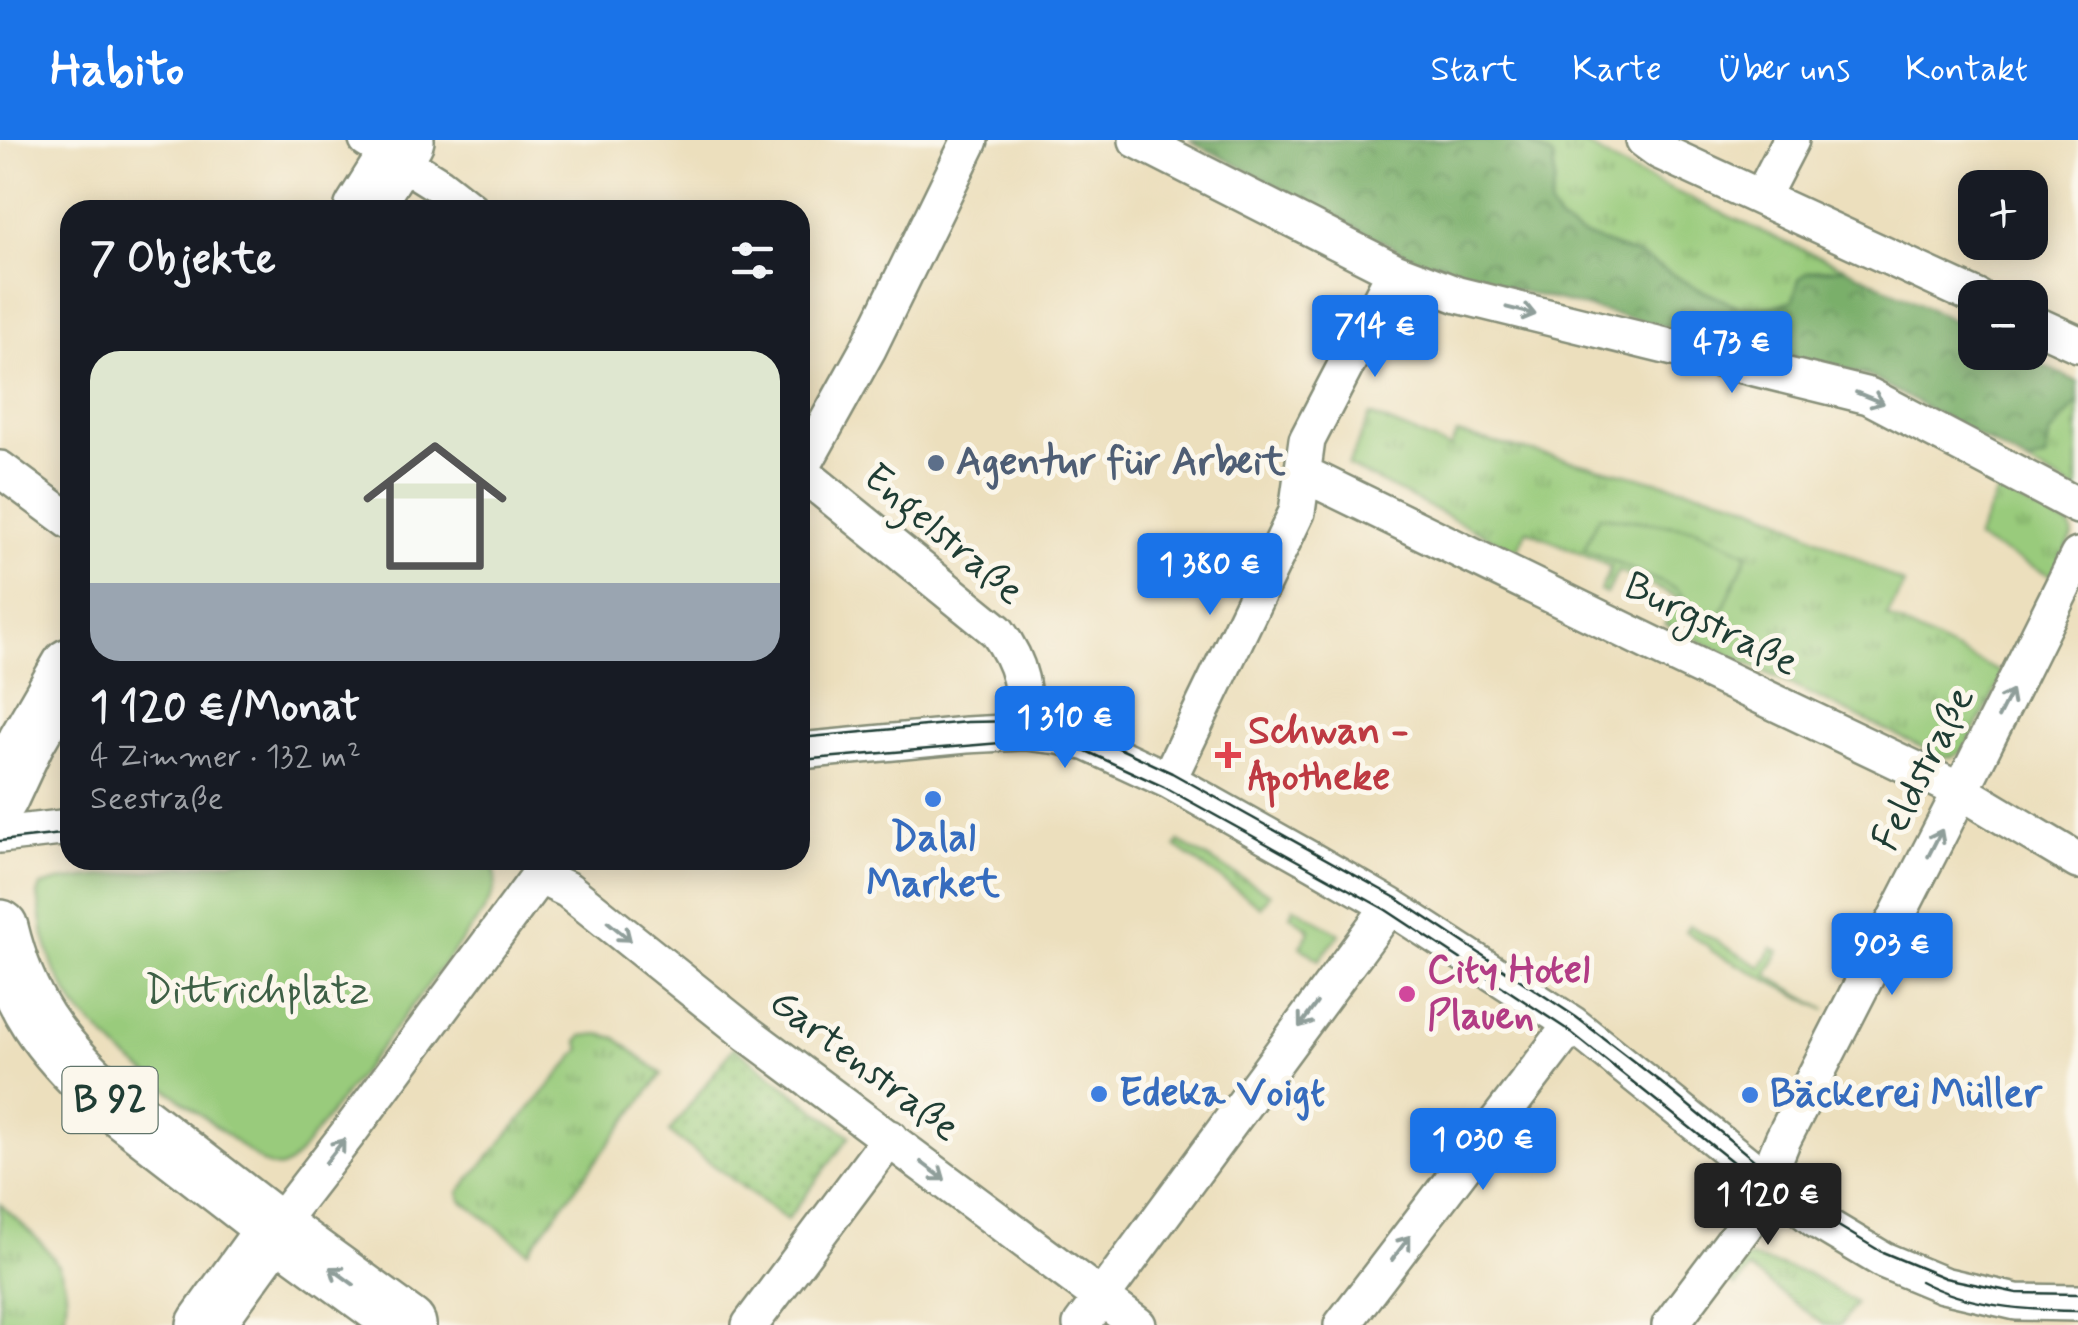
<!DOCTYPE html>
<html lang="de">
<meta charset="utf-8">
<style>
body{margin:0;font-family:Mynerve,sans-serif;background:#242831;color:#f1f3f6;height:100vh;display:flex;flex-direction:column;font-size:38px;white-space:nowrap}
*{box-sizing:border-box;margin:0}
p{font-size:32px;color:#9ea1a6}
.icon{flex:none;width:55px;height:55px;fill:none;stroke:currentColor;stroke-width:2;stroke-linecap:round;stroke-linejoin:round}
.map{position:relative;flex:1;overflow:hidden}
.drawer{position:absolute;left:60px;top:60px;width:750px;height:670px;display:flex;flex-direction:column;background:#171b24;border-radius:30px;box-shadow:0 5px 25px #0003}
.drawer>*{flex:none}
.fabs{position:absolute;left:1958px;top:30px;display:grid;gap:20px}
.fabs a{display:grid;place-items:center;width:90px;height:90px;border-radius:20px;background:#171b24;box-shadow:0 5px 25px #0003;font-size:50px}
.price{position:absolute;translate:-50% -85px;padding:0 22px;border-radius:10px;background:#1a73e8;color:#fff;font-size:32px;line-height:65px;filter:drop-shadow(0 2px 5px #0008)}
.price::after{content:'';position:absolute;left:50%;top:60px;width:30px;height:22px;margin-left:-15px;background:inherit;clip-path:polygon(0 0,100% 0,50% 100%)}
.price.selected{background:#222;color:#fff}
ul{padding:0;list-style:none}
li{display:grid;align-content:center;gap:20px;height:530px;padding:0 30px}
li+li{border-top:2px solid #363941}
li span{display:grid;place-items:center;height:310px;border-radius:30px;color:#555}
li>.icon{margin-inline-start:auto}
span .icon{width:180px;height:180px;fill:#fffc;stroke-width:1}
li b{font-size:42px}
h2{display:flex;justify-content:space-between;align-items:center;height:120px;padding:0 30px;font-size:42px}
header{display:flex;align-items:center;gap:60px;box-sizing:border-box;height:140px;padding:0 50px;background:#1a73e8;color:#fff}
header strong{font-size:48px}
nav{display:flex;gap:55px;margin-inline-start:auto;font-size:35px}
.map>svg:first-child{display:block}
.grass{fill:url(#grass-tufts);stroke:#5c8458;stroke-width:2.5}
.forest{fill:url(#forest-crowns);stroke:#4c7650;stroke-width:2.5}
.park{fill:#99cb7b;stroke:#5c8458;stroke-width:2.5}
.garden{fill:url(#garden-dots);stroke:#5c8458;stroke-width:2.5}
.lines{fill:none;stroke-linecap:round;stroke-linejoin:round}
.minor-casing{stroke:#868e78;stroke-width:40}
.primary-casing{stroke:#868e78;stroke-width:60}
.minor{stroke:#fff;stroke-width:35}
.primary{stroke:#fff;stroke-width:55}
.tram{stroke:#1f3d34;stroke-width:2.5}
.oneway{stroke:#8f9e9a}
.service-dot{fill:#5c6f8a;stroke:#fbf7ec;stroke-width:4}
.health-dot{fill:#e0444e;stroke:#fbf7ec;stroke-width:4}
.shop-dot{fill:#3f7fe0;stroke:#fbf7ec;stroke-width:4}
.hotel-dot{fill:#d1479c;stroke:#fbf7ec;stroke-width:4}
.labels{text-anchor:middle;dominant-baseline:central;stroke-width:10;stroke-linejoin:round;paint-order:stroke}
.shield{fill:#fbf7ec;stroke:#61756b;stroke-width:2.5}
.shield-label{font-size:38px;font-weight:bold;fill:#1f3d34}
.service-label{font-size:40px;font-weight:bold;fill:#4e5e75;stroke:#fbf7ec;text-anchor:start}
.street-label{font-size:40px;fill:#1f3d34;stroke:#fbf7ec}
.health-label{font-size:40px;font-weight:bold;fill:#be3a42;stroke:#fbf7ec;text-anchor:start}
.shop-label{font-size:40px;font-weight:bold;fill:#366cbe;stroke:#fbf7ec;text-anchor:start}
.hotel-label{font-size:40px;font-weight:bold;fill:#b23c85;stroke:#fbf7ec;text-anchor:start}
.park-label{font-size:40px;fill:#3e6046;stroke:#fbf7ec}
</style>
<header>
<strong>Habito</strong>
<nav><a>Start</a><a>Karte</a><a>Über uns</a><a>Kontakt</a></nav>
</header>
<div class="map">
<svg width="2078" height="1185" viewBox="0 0 2078 1185">
<defs>
<pattern id="grass-tufts" width="24" height="20" patternUnits="userSpaceOnUse" patternTransform="scale(2.5)"><rect width="24" height="20" fill="#99cb7b"/><path d="M3 7l-1-3M5 7V3M7 7l1-3M15 17l-1-3M17 17v-4M19 17l1-3" fill="none" stroke="#7ca666"/></pattern>
<pattern id="forest-crowns" width="20" height="18" patternUnits="userSpaceOnUse" patternTransform="scale(2.5)"><rect width="20" height="18" fill="#7aaf6b"/><path d="M2 6a3 3 0 1 1 6 0M12 15a3 3 0 1 1 6 0" fill="none" stroke="#639059"/></pattern>
<pattern id="garden-dots" width="8" height="8" patternUnits="userSpaceOnUse" patternTransform="scale(2.5)"><rect width="8" height="8" fill="#99cb7b"/><path d="M2 2h.1M6 6h.1" fill="none" stroke="#7ca666" stroke-width="1.8" stroke-linecap="round"/></pattern>
</defs>
<rect width="100%" height="100%" fill="#fbf7ec"/>
<filter id="ink" filterUnits="userSpaceOnUse"><feTurbulence type="fractalNoise" baseFrequency=".01" numOctaves="2"/><feDisplacementMap in="SourceGraphic" scale="20" xChannelSelector="R" yChannelSelector="G"/><feConvolveMatrix kernelMatrix="1 2 1 2 8 2 1 2 1" color-interpolation-filters="sRGB"/></filter>
<filter id="wash" filterUnits="userSpaceOnUse"><feTurbulence type="fractalNoise" baseFrequency=".0048" numOctaves="4" result="noise"/><feDisplacementMap in="SourceGraphic" scale="40" xChannelSelector="R" yChannelSelector="G"/><feGaussianBlur stdDeviation="2.25" result="paint"/><feColorMatrix in="noise" values="0 0 0 0 0 0 0 0 0 0 0 0 0 0 0 0 0 1.4 0 .05"/><feComposite in="paint" operator="in"/></filter>
<g filter="url(#wash)">
<rect width="100%" height="100%" fill="#ecdfbd"/>
<!-- grass -->
<path class="grass" d="M1524,0h54l44,27 165,76 59,25c-32,3 -44,-4 -53,32l-22,7 -34,-1 -38,-17 -57,-32 -63,-23 -19,-12 -10,-15 5,-26 -2,-23z
M2078,262v90l-50,-28 18,-6 3,-22z
M1370,275l80,33 7,-14 280,66 39,16 128,68 -17,33 117,57 -40,77 -12,6h-10l-255,-122 10,-22 20,9 31,-70 -163,-3 92,40 11,12 -12,28 -11,-5 12,-27 -59,-26 -12,23 -6,-3 11,-24 -84,-37 -10,21 -169,-85z
M1998,351l72,35 3,10 -21,40 -76,-37z
M1179,702l91,52 -9,13 -85,-60z
M1294,767l46,27 -21,26 -19,-14 10,-16 -20,-15z
M1689,785l72,42 11,-19 7,3 -11,24 58,35 -116,-60 -1,-3 -24,-16z
M599,894l17,4 46,36 -134,177 -67,-51 -2,-8 122,-143 -3,-7 4,-6z
M0,1064c37,36 81,63 62,121h-62z
M1751,1118l55,15 50,30 -16,22h-15l-76,-56 -13,18 -7,-5v-5l13,-17z"/>
<!-- forest -->
<path class="forest" d="M1189,0h335l29,18 2,23 -5,26 10,15 19,12 63,23 56,32 39,17 34,1 22,-7 6,-21 8,-7 39,-4 129,63v21l43,1 60,29v20l-29,34 -3,22 -18,6 -158,-87 -387,-95 -69,-24z"/>
<!-- park -->
<path class="park" d="M1599,376l96,12 53,25 -31,69 -20,-9 -20,-24 -93,-40z
M242,720h248c12,20 3,37 -8,54l-182,239c-13,15 -18,19 -37,10l-141,-109 -46,-46 -22,-39 -10,-33 -6,-41 3,-9 18,-5z"/>
<!-- garden -->
<path class="garden" d="M734,907l116,89 -63,84 -118,-88z"/>
</g>
<g filter="url(#ink)">
<g class="lines">
<defs>
<path id="minor" d="M367,0l72,45 32,25
M1137,0l258,131 63,24 411,101 209,110
M1644,0l15,11 319,147
M1762,56l29,-56
M2030,182l48,22
M0,329l70,52
M800,331l68,-122 102,-209
M800,331l197,160c26,35 27,58 27,101
M1302,333l369,180 290,138 117,70
M800,611l166,-16 58,-3 35,4 29,7 80,37 146,82 76,44 182,118 244,196 67,40 60,25 73,17 62,1
M1168,640l129,-268 10,-72 88,-169
M0,695l70,-8
M539,736l29,14 180,144 390,291
M275,1088l75,-97 189,-255 -1,-16
M750,1185l140,-187
M1081,1185l309,-419
M1342,1185l230,-301
M1670,1185l76,-101 9,-16 28,-69 178,-348 117,-235"/>
<path id="primary" d="M362,70l44,-70
M0,658l26,-56 44,-76
M0,788c18,75 49,117 106,169l169,131 133,97
M205,1185l70,-97"/>
</defs>
<!-- minor casing -->
<use href="#minor" class="minor-casing"/>
<!-- primary casing -->
<use href="#primary" class="primary-casing"/>
<!-- minor -->
<use href="#minor" class="minor"/>
<!-- primary -->
<use href="#primary" class="primary"/>
<!-- tram -->
<path class="tram" d="M800,598l167,-16 57,-1 37,5 30,9 81,38 224,125 180,119 83,64 161,134 60,36 65,27 72,15 61,1
M800,620l224,-19 33,2 29,8 78,36 222,123 182,120 226,181
M0,701l70,-8
M1920,1141c49,26 104,29 158,30"/>
</g>
<!-- one-way arrows -->
<defs><path id="oneway-shaft" d="M-6 0H5M1.5-3L5.5 0L1.5 3" fill="none" stroke-width="1.6" stroke-linecap="round" stroke-linejoin="round" transform="scale(2.5)"/></defs>
<g class="oneway">
<use href="#oneway-shaft" transform="translate(1521 171) rotate(14)"/>
<use href="#oneway-shaft" transform="translate(1870 258) rotate(22)"/>
<use href="#oneway-shaft" transform="translate(2005 564) rotate(-63)"/>
<use href="#oneway-shaft" transform="translate(1935 703) rotate(-63)"/>
<use href="#oneway-shaft" transform="translate(619 791) rotate(39)"/>
<use href="#oneway-shaft" transform="translate(1308 875) rotate(126)"/>
<use href="#oneway-shaft" transform="translate(335 1011) rotate(-52)"/>
<use href="#oneway-shaft" transform="translate(933 1031) rotate(37)"/>
<use href="#oneway-shaft" transform="translate(1401 1108) rotate(-53)"/>
<use href="#oneway-shaft" transform="translate(342 1136) rotate(-144)"/>
</g>
</g>
<!-- markers -->
<circle class="service-dot" cx="936" cy="323" r="10"/>
<path class="health-dot" d="M1223 600h10v10h10v10h-10v10h-10v-10h-10v-10h10z"/>
<g class="shop-dot">
<circle cx="933" cy="659" r="10"/>
<circle cx="1099" cy="954" r="10"/>
<circle cx="1750" cy="955" r="10"/>
</g>
<circle class="hotel-dot" cx="1407" cy="854" r="10"/>
<g class="labels">
<!-- shield labels -->
<rect class="shield" x="62.5" y="927" width="95" height="66" rx="8"/>
<g class="shield-label">
<text x="110" y="960">B 92</text>
</g>
<!-- service labels -->
<g class="service-label">
<text x="956" y="323">Agentur für Arbeit</text>
</g>
<!-- street labels -->
<g class="street-label">
<text transform="translate(943 395) rotate(40)">Engelstraße</text>
<text transform="translate(1711 485) rotate(26)">Burgstraße</text>
<text transform="translate(1924 629) rotate(-63)">Feldstraße</text>
<text transform="translate(864 926) rotate(37)">Gartenstraße</text>
</g>
<!-- health labels -->
<g class="health-label">
<text x="1248" y="592">Schwan -<tspan x="1248" dy="46">Apotheke</tspan></text>
</g>
<!-- shop labels -->
<g class="shop-label">
<text x="933" y="699" text-anchor="middle">Dalal<tspan x="933" dy="46">Market</tspan></text>
<text x="1119" y="954">Edeka Voigt</text>
<text x="1770" y="955">Bäckerei Müller</text>
</g>
<!-- hotel labels -->
<g class="hotel-label">
<text x="1427" y="831">City Hotel<tspan x="1427" dy="46">Plauen</tspan></text>
</g>
<!-- park labels -->
<g class="park-label">
<text x="257" y="852">Dittrichplatz</text>
</g>
</g>
</svg>
<div class="fabs">
<a>+</a>
<a>−</a>
</div>
<b class="price" style="left:1375px;top:240px">714 €</b>
<b class="price" style="left:1732px;top:256px">473 €</b>
<b class="price" style="left:1210px;top:478px">1 380 €</b>
<b class="price" style="left:1065px;top:631px">1 310 €</b>
<b class="price" style="left:1892px;top:858px">903 €</b>
<b class="price" style="left:1483px;top:1053px">1 030 €</b>
<b class="price selected" style="left:1768px;top:1108px">1 120 €</b>
<section class="drawer">
<h2>7 Objekte<svg class="icon" aria-label="filters" viewBox="0 0 24 24"><path d="M4 7h16M4 17h16"/><circle cx="9" cy="7" r="2"/><circle cx="15" cy="17" r="2"/></svg></h2>
<ul>
<li><span style="background:linear-gradient(#dfe7d0 75%,#9aa5b1 0)"><svg class="icon" aria-label="home" viewBox="0 0 24 24"><path d="M3 11l9-7 9 7M6 9v11h12V9"/></svg></span><div><b>1 120 €/Monat</b><p>4 Zimmer · 132 m²</p><p>Seestraße</p></div></li>
</ul>
</section>
</div>
